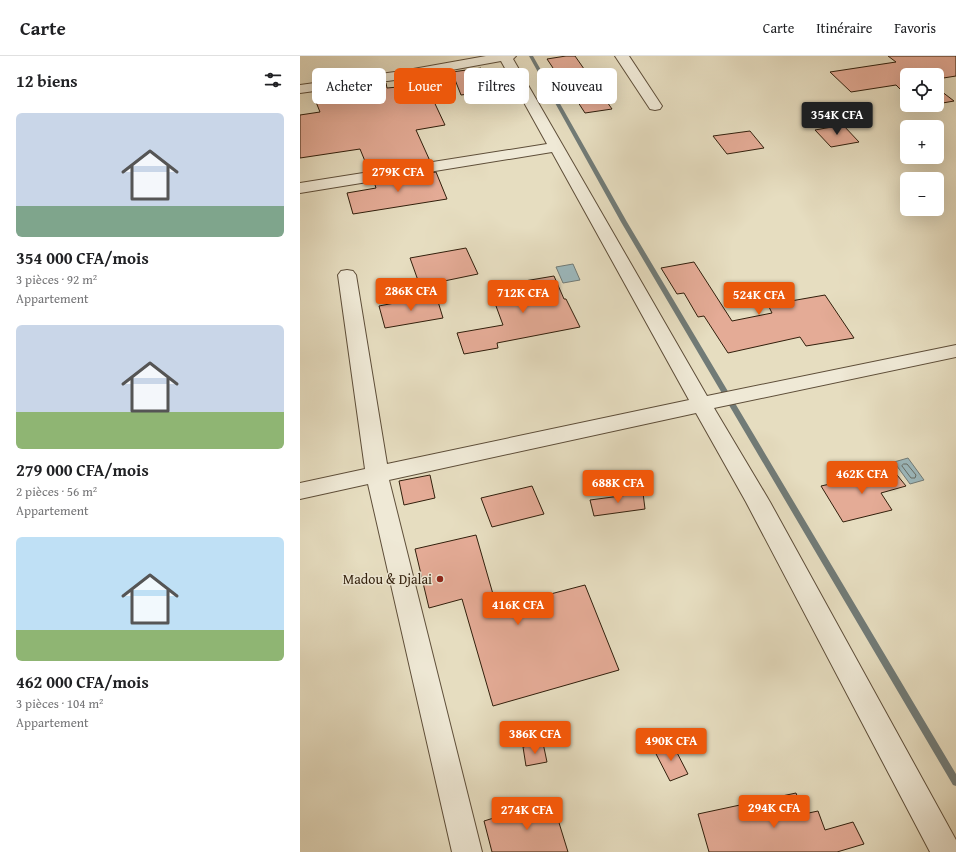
<!DOCTYPE html>
<html lang="fr">
<meta charset="utf-8">
<style>
body{margin:0;font-family:"Gentium Book Plus",serif;background:#f2f2f2;color:#202124;height:100vh;display:flex;flex-direction:column;font-size:15px;white-space:nowrap}
*{box-sizing:border-box;margin:0}
p{font-size:13px;color:#757577}
.icon{flex:none;width:22px;height:22px;fill:none;stroke:currentColor;stroke-width:2;stroke-linecap:round;stroke-linejoin:round}
.map{position:relative;flex:1;overflow:hidden}
.panel{display:flex;flex-direction:column;background:#fff;width:300px}
.panel>*{flex:none}
.hud{position:absolute;left:12px;top:12px;width:380px;height:36px;display:flex;gap:8px}
.buttons{position:absolute;left:600px;top:12px;display:grid;gap:8px}
.buttons a{display:grid;place-items:center;width:44px;height:44px;border-radius:6px;background:#fff;box-shadow:0 4px 16px #0002;font-size:20px}
.price{position:absolute;translate:-50% -34px;padding:0 9px;border-radius:4px;background:#ea580c;color:#fff;font-size:13px;line-height:26px;filter:drop-shadow(0 1px 2px #0008)}
.price::after{content:'';position:absolute;left:50%;top:24px;width:12px;height:9px;margin-left:-6px;background:inherit;clip-path:polygon(0 0,100% 0,50% 100%)}
.price.selected{background:#222;color:#fff}
ul{padding:0;list-style:none}
li{display:grid;align-content:center;gap:8px;height:212px;padding:0 16px}
li span{display:grid;place-items:center;height:124px;border-radius:6px;color:#555}
li>.icon{margin-inline-start:auto}
span .icon{width:72px;height:72px;fill:#fffc;stroke-width:1}
li b{font-size:17px}
h2{display:flex;justify-content:space-between;align-items:center;height:48px;padding:0 16px;font-size:17px}
.tag{padding:0 14px;border-radius:6px;background:#fff;box-shadow:0 4px 16px #0002;font-size:14px;line-height:36px}
.tag.selected{background:#ea580c;color:#fff}
header{display:flex;align-items:center;gap:24px;box-sizing:border-box;height:56px;padding:0 20px;background:#fff;border-bottom:1px solid #e0e0e0}
header strong{font-size:19px}
nav{display:flex;gap:22px;margin-inline-start:auto;font-size:14px}
main{display:flex;flex:1;min-height:0}
.map>svg:first-child{display:block}
.water{fill:#9cb9be;stroke:#717b77}
.lines{fill:none;stroke-linecap:round;stroke-linejoin:round}
.shore{stroke:#666c65;stroke-width:1}
.stream{fill:#717b77;fill-rule:evenodd}
.building{fill:#e4ab96;stroke:#311f0c}
.minor-casing{stroke:#5e4e39;stroke-width:2}
.minor{fill:#efe9d6;fill-rule:evenodd}
.poi-dot{fill:#8f2418;stroke:#efe9d6;stroke-width:1.5}
.labels{text-anchor:middle;dominant-baseline:central;stroke-width:3;stroke-linejoin:round;paint-order:stroke}
.poi-label{font-size:14px;fill:#311f0c;stroke:#efe9d6;text-anchor:end}
</style>
<header>
<strong>Carte</strong>
<nav><a>Carte</a><a>Itinéraire</a><a>Favoris</a></nav>
</header>
<main>
<section class="panel">
<h2>12 biens<svg class="icon" aria-label="filters" viewBox="0 0 24 24"><path d="M4 7h16M4 17h16"/><circle cx="9" cy="7" r="2"/><circle cx="15" cy="17" r="2"/></svg></h2>
<ul>
<li><span style="background:linear-gradient(#c9d6e8 75%,#7fa58c 0)"><svg class="icon" aria-label="home" viewBox="0 0 24 24"><path d="M3 11l9-7 9 7M6 9v11h12V9"/></svg></span><div><b>354 000 CFA/mois</b><p>3 pièces · 92 m²</p><p>Appartement</p></div></li>
<li><span style="background:linear-gradient(#c9d6e8 70%,#8fb573 0)"><svg class="icon" aria-label="home" viewBox="0 0 24 24"><path d="M3 11l9-7 9 7M6 9v11h12V9"/></svg></span><div><b>279 000 CFA/mois</b><p>2 pièces · 56 m²</p><p>Appartement</p></div></li>
<li><span style="background:linear-gradient(#bfe0f5 75%,#8fb573 0)"><svg class="icon" aria-label="home" viewBox="0 0 24 24"><path d="M3 11l9-7 9 7M6 9v11h12V9"/></svg></span><div><b>462 000 CFA/mois</b><p>3 pièces · 104 m²</p><p>Appartement</p></div></li>
</ul>
</section>
<div class="map">
<svg width="656" height="796" viewBox="0 0 656 796">
<rect width="100%" height="100%" fill="#e6ddc0"/>
<filter id="stains"><feTurbulence type="fractalNoise" baseFrequency=".005" numOctaves="4"/><feColorMatrix values="0 0 0 0 .2 0 0 0 0 .09 0 0 0 0 .02 0 0 0 .5 -.17"/></filter>
<radialGradient id="worn" r=".72"><stop offset=".6" stop-color="#630" stop-opacity="0"/><stop offset="1" stop-color="#630" stop-opacity=".3"/></radialGradient>
<!-- water -->
<path class="water" d="M273,208l7,16 -17,3 -7,-16z
M608,402l16,22 -14,4 -16,-22z"/>
<g class="lines">
<!-- shore -->
<path class="shore" d="M604,408h3l9,11 -1,3h-4l-9,-12z"/>
<!-- stream -->
<path class="stream" d="M229,0h4l94,166 329,552v12l-3,-1 -332,-563z"/>
</g>
<!-- building -->
<path class="building" d="M266,0h9l37,53 -27,4 -24,-37 -2,1 -12,-18z
M588,0h68v20l-19,3v-4h-30v21l-11,-11 -45,7 -21,-20 66,-10z
M181,12l11,23 -31,4 -9,-23z
M86,27l1,5 33,-3 2,7 7,-1 16,34 -29,5 14,31 -61,10 -9,-22 -60,9v-43l20,-3 -4,-10 52,-8v-9z
M637,32l17,13 -17,3z
M543,69l16,17 -28,5 -16,-17z
M450,75l14,17 -37,6 -14,-18z
M136,116l11,27 -94,15 -6,-21 29,-5 -2,-6z
M166,192l12,26 -58,12 -10,-28z
M394,206l38,59 40,-8 -4,-8 57,-10 29,43 -48,8 -6,-9 -72,16 -24,-37 -6,1 -14,-24 -7,1 -16,-26z
M254,220l10,23h2l14,28 -83,16 1,5 -34,6 -7,-21 46,-8 -14,-38z
M136,239l7,23 -58,10 -6,-22z
M593,414l13,16 -25,7 11,17 -49,12 -22,-36z
M130,419l5,23 -31,7 -5,-24z
M232,430l12,28 -52,13 -11,-29z
M343,437l2,16 -51,7 -4,-16z
M176,479l21,73 88,-23 34,85 -126,36 -31,-107 -33,9 -14,-59z
M243,687l4,19 -21,4 -3,-19z
M372,687l16,31 -18,7 -16,-31z
M496,737l8,21 14,-3 7,19 28,-8 11,22 -27,8h-128l-11,-38z
M252,744l16,52h-76l-8,-31z"/>
<g class="lines">
<defs>
<path id="minor" d="M186,0h30l-3,3 194,337 249,-51v12l-242,51 56,94 186,338v12h-26l-184,-350 -50,-89 -307,67 93,372h-30l-84,-368 -68,15v-16l65,-14 -27,-194 3,-4 6,-1 6,1 3,4 31,189 302,-64 -137,-248 -252,41v-10l247,-39 -46,-83 -99,18 -102,14v-8l102,-14z
M315,0h14l33,50 -2,3 -5,1 -5,-1z"/>
</defs>
<!-- minor casing -->
<use href="#minor" class="minor-casing"/>
<!-- minor -->
<use href="#minor" class="minor"/>
</g>
<!-- markers -->
<circle class="poi-dot" cx="140" cy="523" r="4"/>
<g class="labels">
<!-- poi labels -->
<g class="poi-label">
<text x="132" y="523">Madou &amp; Djalai</text>
</g>
</g>
<rect width="100%" height="100%" filter="url(#stains)"/>
<rect width="100%" height="100%" fill="url(#worn)"/>
</svg>
<div class="buttons">
<a><svg class="icon" aria-label="locate" viewBox="0 0 24 24"><circle cx="12" cy="12" r="6"/><path d="M12 2v4M12 18v4M2 12h4M18 12h4"/></svg></a>
<a>+</a>
<a>−</a>
</div>
<b class="price selected" style="left:537px;top:80px">354K CFA</b>
<b class="price" style="left:98px;top:137px">279K CFA</b>
<b class="price" style="left:111px;top:256px">286K CFA</b>
<b class="price" style="left:223px;top:258px">712K CFA</b>
<b class="price" style="left:459px;top:260px">524K CFA</b>
<b class="price" style="left:562px;top:439px">462K CFA</b>
<b class="price" style="left:318px;top:448px">688K CFA</b>
<b class="price" style="left:218px;top:570px">416K CFA</b>
<b class="price" style="left:235px;top:699px">386K CFA</b>
<b class="price" style="left:371px;top:706px">490K CFA</b>
<b class="price" style="left:474px;top:773px">294K CFA</b>
<b class="price" style="left:227px;top:775px">274K CFA</b>
<div class="hud">
<a class="tag">Acheter</a>
<a class="tag selected">Louer</a>
<a class="tag">Filtres</a>
<a class="tag">Nouveau</a>
</div>
</div>
</main>
